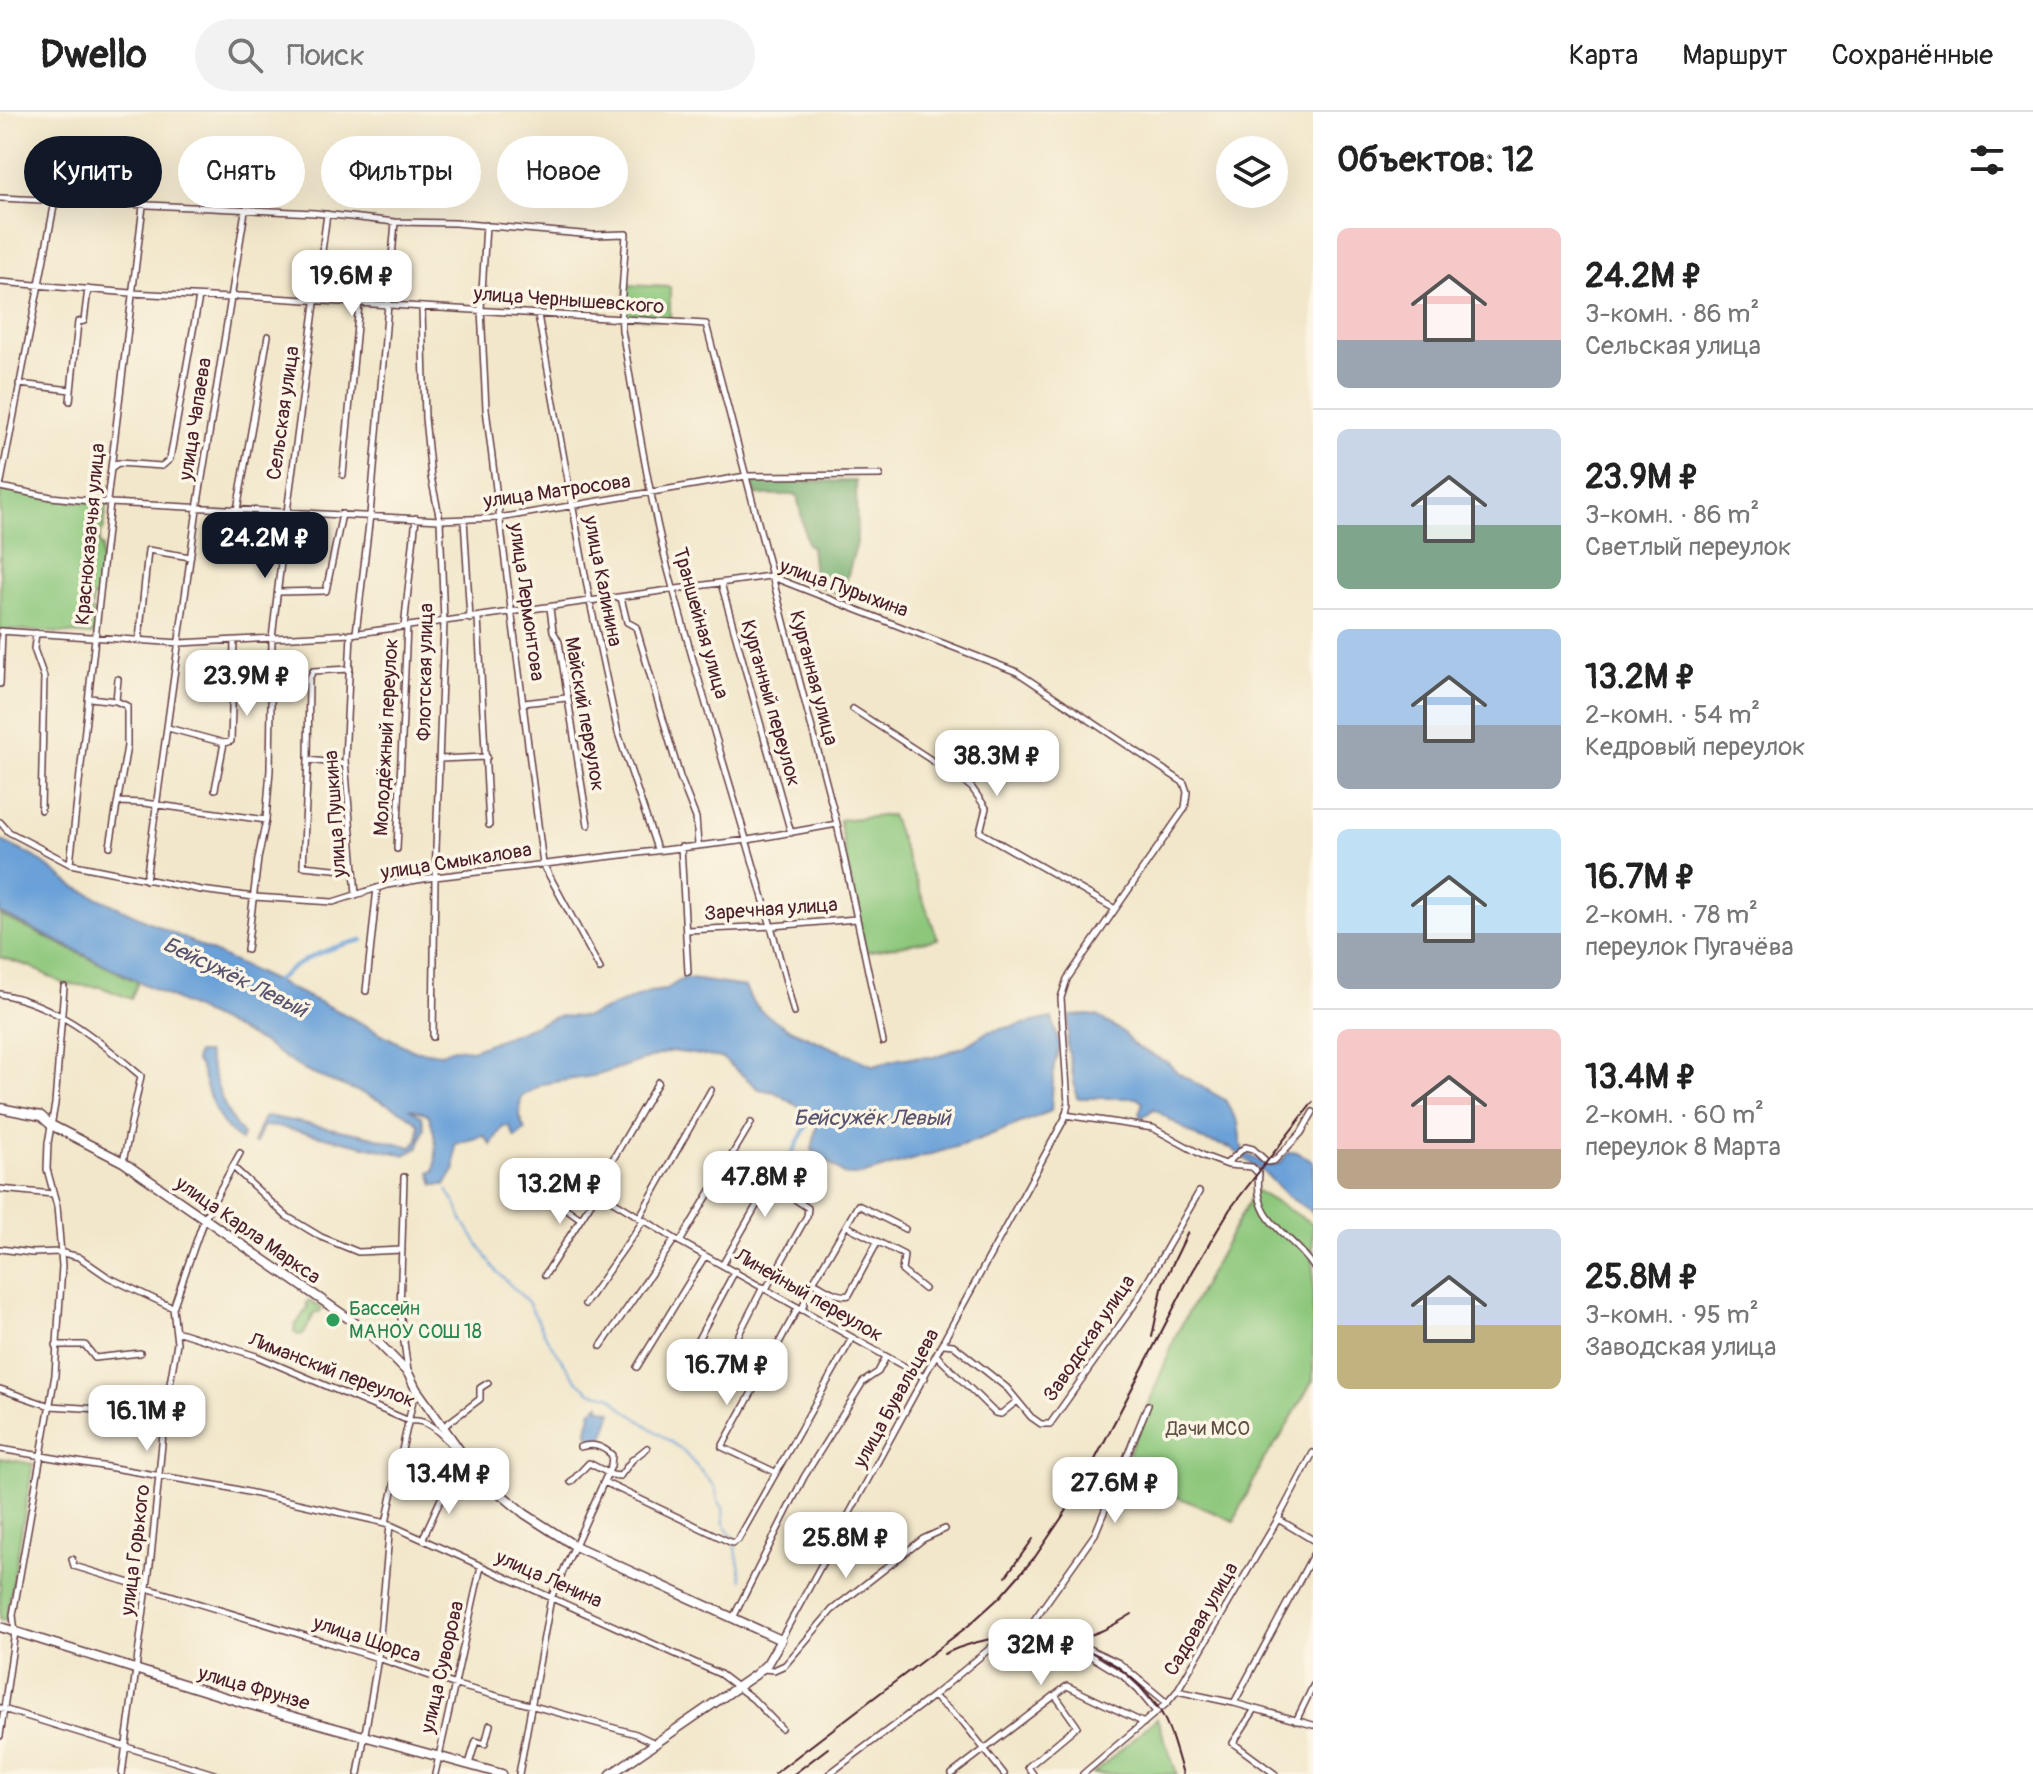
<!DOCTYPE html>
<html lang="ru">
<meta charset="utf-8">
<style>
body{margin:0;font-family:Pangolin,sans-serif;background:#f2f2f2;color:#222;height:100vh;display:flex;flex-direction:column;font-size:30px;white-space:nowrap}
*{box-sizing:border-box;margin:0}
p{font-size:26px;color:#767676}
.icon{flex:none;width:44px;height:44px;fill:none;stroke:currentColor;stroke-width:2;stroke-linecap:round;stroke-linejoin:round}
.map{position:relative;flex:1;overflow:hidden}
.drawer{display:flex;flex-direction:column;background:#fff;width:720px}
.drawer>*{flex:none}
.hud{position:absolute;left:24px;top:24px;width:760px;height:72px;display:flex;gap:16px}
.tools{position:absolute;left:1216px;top:24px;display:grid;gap:16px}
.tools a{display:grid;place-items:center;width:72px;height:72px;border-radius:50%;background:#fff;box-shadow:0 8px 32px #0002;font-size:40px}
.price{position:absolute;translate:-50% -68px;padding:0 18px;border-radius:16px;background:#fff;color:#222;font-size:26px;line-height:52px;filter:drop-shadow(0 2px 4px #0008)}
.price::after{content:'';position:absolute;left:50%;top:48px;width:24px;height:18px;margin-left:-12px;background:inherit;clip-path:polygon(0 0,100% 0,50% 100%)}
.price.active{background:#111827;color:#fff}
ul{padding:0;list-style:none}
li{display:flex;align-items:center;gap:24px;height:200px;padding:0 24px}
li+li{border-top:2px solid #e0e0e0}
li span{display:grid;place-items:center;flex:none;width:224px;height:160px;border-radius:12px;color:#555}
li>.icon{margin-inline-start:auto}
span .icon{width:96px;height:96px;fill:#fffc;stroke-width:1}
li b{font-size:34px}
h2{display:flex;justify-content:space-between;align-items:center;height:96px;padding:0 24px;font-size:34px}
.chip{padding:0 28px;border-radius:36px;background:#fff;box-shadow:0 8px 32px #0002;font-size:28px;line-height:72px}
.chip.active{background:#111827;color:#fff}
header{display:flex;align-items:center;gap:48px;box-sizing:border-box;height:112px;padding:0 40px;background:#fff;border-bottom:2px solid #e0e0e0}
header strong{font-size:38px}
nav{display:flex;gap:44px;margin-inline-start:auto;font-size:28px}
.search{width:560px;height:72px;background:#f2f2f2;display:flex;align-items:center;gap:20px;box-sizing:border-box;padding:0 28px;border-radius:44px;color:#767676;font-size:30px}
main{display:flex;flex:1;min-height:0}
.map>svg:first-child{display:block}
.green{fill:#8cc77c;stroke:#6b7354;stroke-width:2}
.forest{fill:#71ac6c;stroke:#5e664c;stroke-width:2}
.water{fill:#6ba1d8;stroke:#5a6082;stroke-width:2}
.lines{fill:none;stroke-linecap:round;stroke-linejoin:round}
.stream{stroke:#6ba1d8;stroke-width:2}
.canal{stroke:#6ba1d8;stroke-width:4}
.minor-casing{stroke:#633d43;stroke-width:8}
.major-casing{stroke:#633d43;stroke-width:11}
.minor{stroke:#fff;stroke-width:5}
.major{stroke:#fff;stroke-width:8}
.rail{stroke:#4a1f2b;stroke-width:2}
.leisure-dot{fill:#2e9e5b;stroke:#fcf5e5;stroke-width:3}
.labels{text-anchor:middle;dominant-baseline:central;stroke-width:7;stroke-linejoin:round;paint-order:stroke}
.street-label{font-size:20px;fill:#4a1f2b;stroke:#fcf5e5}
.leisure-label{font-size:20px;fill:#27864d;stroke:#fcf5e5;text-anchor:start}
.park-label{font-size:20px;fill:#5e5143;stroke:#fcf5e5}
.water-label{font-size:22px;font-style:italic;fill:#575370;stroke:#fcf5e5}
</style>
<header>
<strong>Dwello</strong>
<div class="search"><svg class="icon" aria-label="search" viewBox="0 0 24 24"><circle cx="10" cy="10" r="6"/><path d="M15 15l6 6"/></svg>Поиск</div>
<nav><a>Карта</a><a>Маршрут</a><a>Сохранённые</a></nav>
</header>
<main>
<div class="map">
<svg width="1313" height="1662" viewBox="0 0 1313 1662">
<rect width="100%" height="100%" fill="#fcf5e5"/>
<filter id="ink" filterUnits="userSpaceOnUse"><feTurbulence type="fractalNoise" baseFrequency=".0125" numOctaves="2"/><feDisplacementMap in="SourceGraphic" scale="16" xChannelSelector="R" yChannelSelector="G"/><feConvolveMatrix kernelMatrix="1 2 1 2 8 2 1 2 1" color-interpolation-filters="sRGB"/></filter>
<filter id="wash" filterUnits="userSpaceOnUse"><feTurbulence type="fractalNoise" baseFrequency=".006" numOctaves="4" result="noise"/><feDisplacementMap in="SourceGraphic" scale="32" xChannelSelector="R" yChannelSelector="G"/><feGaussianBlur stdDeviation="1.8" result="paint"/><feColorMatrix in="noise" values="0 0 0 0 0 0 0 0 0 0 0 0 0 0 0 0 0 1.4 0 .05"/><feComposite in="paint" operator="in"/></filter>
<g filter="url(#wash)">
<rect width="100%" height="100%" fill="#f2e7cb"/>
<!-- green -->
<path class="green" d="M625,173l45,2v33l-46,-3z
M3,378l55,10 49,4 -4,27 -3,1 -1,13 3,1 -3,50 -6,1 -2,14 6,2 -2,22 -95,-6v-132z
M891,703l47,124 -73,13 -26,-132z
M0,803l138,67 -7,17 -30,-12 -37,-3 -33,-17 -31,-10z
M1255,1078l58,34v156l-33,58 -16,21 -30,62 -113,-48 56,-140z
M309,1188l13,9 -3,4 -4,-1 -11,22 -6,1 -4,-3 1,-6 13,-19 -2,-2z
M0,1346l33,6 -27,157 -6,-2z
M1157,1606l20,56h-84z"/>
<!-- forest -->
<path class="forest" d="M856,369l1,62 -15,52 -27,-10 -4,-38 -4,-3 -10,-49h-41l-3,-13z"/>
<!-- water -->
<path class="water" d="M0,728l35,17 40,30 265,125 72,38 29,4 13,-6 18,2 86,-34 28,1 63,-25 16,-2 19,-12 61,9 5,11 11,13 26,17 87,38 29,-8 31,-1 31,-11 22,-14 65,-14 8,29 -6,18 -3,46 -79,31 -111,33h-16l-33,-25 6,-31 -43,-27 -16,-3 -37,-31 -51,-7 -73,24 -55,9 -22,13 -2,19 6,14 -10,8 -6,-12h-6l-12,19 -7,-9 -29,8v25l-10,16h-11l-4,-13 5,-1c2,-20 1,-39 -7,-57l-19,-6 13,9 2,11 -6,20 -13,7 -126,-28 -16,-1 -7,17h-3l10,-24 4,-3 98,19 47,12 6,-8 1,-14c-14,-20 -88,-42 -113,-54 -15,-8 -29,-19 -43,-28l-263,-130z
M1088,903l9,1 27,17 8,11 36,19 10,10 47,27 13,23 3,22 5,8 22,13 13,-3 6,-10 10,-1 16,10v51l-27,-18 -18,-19 -37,-28 -31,-9 -46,-30 -13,9 -2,-5 4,-10 -6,-5h-60l-10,-55 3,-27z
M197,941h10c8,27 17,61 36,82l-2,5c-24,-13 -34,-49 -41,-74l-5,-5z
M600,1292v4l12,4 -10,29 -9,2 -6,-13 5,-20z"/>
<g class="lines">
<!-- stream -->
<path class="stream" d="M447,1078l10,16 5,14 34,51 32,31 20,38 28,40 14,12 21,4 11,12 59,41 34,38 3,13 5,8 1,15 9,16
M735,1433l7,34"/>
<!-- canal -->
<path class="canal" d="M275,870c26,-24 54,-35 88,-42
M806,1045l-8,7 -8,-6 22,-43"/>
</g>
</g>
<g filter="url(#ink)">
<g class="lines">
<defs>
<path id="minor" d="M0,86l315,15 80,9 60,1 138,12 33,-1 -5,74 1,22c15,87 28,176 52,262 38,141 85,279 120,421
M486,113l-5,84 5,100 57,455 57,105
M0,170l131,11 100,5 8,-2 467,28 131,500 46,218
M422,197l3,109 6,59 9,43 4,102 -9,255 -2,160
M538,203l52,287 28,131 39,116
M19,272l52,6
M70,289l8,-79 6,-1 4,-32
M111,356l7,-5 44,3 8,-7 29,-162
M343,363l16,-171
M0,375l51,10 59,6 330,17 59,-2 247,-42 134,-1
M0,375l55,-286
M237,398l31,-174
M464,407l6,100
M721,471l70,250
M278,480l48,-1 16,-77
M621,486l6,24 9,5 44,150 16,41 2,27
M550,496l3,23 6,11 29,183
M478,506l11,207
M404,515l12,-109
M0,519l180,12 171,-9 419,-58 247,96 167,111 3,9 -2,16 -118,171 -6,19 7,106 -3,14 -284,521
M36,521l-2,16 10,28 -3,133
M356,521l14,-118 25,-293
M351,522l-6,126 11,135
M139,528l9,-90 42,7
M350,557l-37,2 -4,8 -1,81 -5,106 51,5
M0,572l2,-53
M90,586l26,3
M524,591l42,-5
M853,597l109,71 10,8 14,20 -6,24 135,77
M168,616l56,15
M439,647l48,-2
M308,648l37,4
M215,677l9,-46 7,-2 3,-100
M118,690l26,1 122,17
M0,710l9,10 61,32 131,26 53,7 79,5 54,-17 48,-8 313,-37 89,-16
M110,734l17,-100v-40l-11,-5 2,-22
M681,735l7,125
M397,737l10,-223
M70,752l40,-361 -3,-2 36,-295
M146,768l51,-371 48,-298
M687,818l86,-4 83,-7
M247,838l11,-91 8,-39 4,-50 2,-132 15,-126 40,-298
M366,879l11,-103
M0,882c57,10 98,46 141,82l-18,86
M1065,1003l88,13 51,28 24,9 24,2 7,7c-6,51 32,58 54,92
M1226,1052l19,-17 8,2 14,13 7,-1 27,-28 12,-21
M233,1055l53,49 35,21 37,15 44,-2
M510,1057l71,50
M404,1065l-4,134 8,61
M0,1077l53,5
M595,1078l80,49 250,139
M639,1106l72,-128
M847,1114l57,29 -2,16 22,18
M680,1130l71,-119
M0,1137l32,4 27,-1 20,5 29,20 65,31
M723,1152l60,-105
M545,1163l53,-83 1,-9 59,-101
M813,1170c11,5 24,16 36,13l28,-52
M766,1177l41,-73 1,-8 -12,-8
M585,1192l58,-83
M802,1198l6,-19 50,-86 47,24
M176,1219l80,25 153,65c20,-3 31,13 44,25
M944,1232l9,1 54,43 24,29 10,7h9l84,-119 65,-113
M56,1233h29l10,13 45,-5
M601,1234l74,-107
M937,1244l58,57 6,1 16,-13
M637,1255l68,-111
M715,1269l48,-94
M674,1272l61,-113
M0,1277l50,17 115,7
M1148,1293l-53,129 -61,86 3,7c10,5 22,4 30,12l52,24 48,40
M443,1315l37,-28v-11l8,-5
M0,1337l221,37 165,37 334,151 33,25 28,29
M775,1360l-53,-25 76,-139
M571,1370l18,-19 23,12 8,1 12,-16 15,-12
M604,1370l128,61 6,-3 114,-202
M1278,1407l35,21
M386,1411l29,-132
M423,1426l26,-57
M72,1447l2,7 304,92 78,27 180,49 19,9
M734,1504l70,-139 59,-95 15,-10 8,-15
M763,1557l11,1 11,-5 47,-55 91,-71 22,-10
M1177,1579l57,12 79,22
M933,1584l30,26 41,52
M1234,1591l79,-148
M0,1596l214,66
M1255,1597l-22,34 42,31
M1296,1609l17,-35
M0,1624l15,-104 -2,-17 42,-240 7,-109 -5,-60 -10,-37 1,-26 7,-39 9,-117
M469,1652l7,-23 9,3 5,-19
M122,1662l29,-217 14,-144 12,-70 -4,-35 31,-89 36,-66
M358,1662l20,-116 12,-134
M435,1662l46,-208
M519,1662l32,-176 60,-132 1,-11c-10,-9 -19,-12 -32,-8
M829,1662l104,-78 61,-51 14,-5h42l39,15 33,20 16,15 18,22
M952,1662l115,-88 77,37
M1033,1662l-5,-7 49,-41 -22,-31
M1083,1662l84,-71 10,-12 101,-172 35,-66"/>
<path id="major" d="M0,996l41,8 10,9 72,37 245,170 40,41 8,16 49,69 32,33 28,23 50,32 206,94 -14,24 -12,11 -144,99
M0,1515l244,76 258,71"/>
</defs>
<!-- minor casing -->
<use href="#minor" class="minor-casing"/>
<!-- major casing -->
<use href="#major" class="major-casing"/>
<!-- minor -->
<use href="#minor" class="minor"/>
<!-- major -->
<use href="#major" class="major"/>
<!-- rail -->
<path class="rail" d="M1152,1225l11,-53 25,-52
M1006,1464l27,-37
M1066,1526c25,1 45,-11 66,-24
M944,1542c73,-35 165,-16 213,52 13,18 19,46 26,68
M774,1662l194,-148 32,-29 35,-40 40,-59 118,-227 37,-62 83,-107
M794,1662l34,-26"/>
</g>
</g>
<!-- markers -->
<circle class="leisure-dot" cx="333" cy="1208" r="8"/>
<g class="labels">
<!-- street labels -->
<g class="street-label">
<text transform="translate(569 188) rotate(4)">улица Чернышевского</text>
<text transform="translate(283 301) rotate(-82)">Сельская улица</text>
<text transform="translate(195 307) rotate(-81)">улица Чапаева</text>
<text transform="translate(557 379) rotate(-8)">улица Матросова</text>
<text transform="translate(90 422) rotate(-85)">Красноказачья улица</text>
<text transform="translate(603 469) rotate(79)">улица Калинина</text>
<text transform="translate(844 476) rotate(20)">улица Пурыхина</text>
<text transform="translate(527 490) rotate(82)">улица Лермонтова</text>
<text transform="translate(701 511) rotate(74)">Траншейная улица</text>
<text transform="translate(425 560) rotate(-89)">Флотская улица</text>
<text transform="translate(814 566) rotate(75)">Курганная улица</text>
<text transform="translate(771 591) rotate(74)">Курганный переулок</text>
<text transform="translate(585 602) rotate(80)">Майский переулок</text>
<text transform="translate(386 625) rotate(-87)">Молодёжный переулок</text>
<text transform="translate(335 702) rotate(-94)">улица Пушкина</text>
<text transform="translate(456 749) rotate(-9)">улица Смыкалова</text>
<text transform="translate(771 797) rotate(-4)">Заречная улица</text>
<text transform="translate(248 1118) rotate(35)">улица Карла Маркса</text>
<text transform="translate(809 1183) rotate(30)">Линейный переулок</text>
<text transform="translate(1089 1226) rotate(-56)">Заводская улица</text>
<text transform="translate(332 1258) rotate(21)">Лиманский переулок</text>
<text transform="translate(896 1286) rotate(-61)">улица Бувальцева</text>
<text transform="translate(135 1438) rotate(-83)">улица Горького</text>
<text transform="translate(549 1467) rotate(24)">улица Ленина</text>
<text transform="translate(1201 1507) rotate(-60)">Садовая улица</text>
<text transform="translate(367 1527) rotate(18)">улица Щорса</text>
<text transform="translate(442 1555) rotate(-77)">улица Суворова</text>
<text transform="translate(254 1576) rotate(16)">улица Фрунзе</text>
</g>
<!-- leisure labels -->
<g class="leisure-label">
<text x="349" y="1196">Бассейн<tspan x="349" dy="23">МАНОУ СОШ 18</tspan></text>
</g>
<!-- park labels -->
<g class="park-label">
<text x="1208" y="1316">Дачи МСО</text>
</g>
<!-- water labels -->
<g class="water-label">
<text transform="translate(235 865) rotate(26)">Бейсужёк Левый</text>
<text x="872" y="1006">Бейсужёк Левый</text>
</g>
</g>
</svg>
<div class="tools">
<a><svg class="icon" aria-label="layers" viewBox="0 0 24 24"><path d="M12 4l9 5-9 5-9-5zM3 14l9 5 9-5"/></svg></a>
</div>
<b class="price" style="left:352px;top:206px">19.6M ₽</b>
<b class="price active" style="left:265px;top:468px">24.2M ₽</b>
<b class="price" style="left:247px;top:606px">23.9M ₽</b>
<b class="price" style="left:997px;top:686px">38.3M ₽</b>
<b class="price" style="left:765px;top:1107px">47.8M ₽</b>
<b class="price" style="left:560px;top:1114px">13.2M ₽</b>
<b class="price" style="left:727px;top:1295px">16.7M ₽</b>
<b class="price" style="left:147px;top:1341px">16.1M ₽</b>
<b class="price" style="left:449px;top:1404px">13.4M ₽</b>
<b class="price" style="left:1115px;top:1413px">27.6M ₽</b>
<b class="price" style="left:846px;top:1468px">25.8M ₽</b>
<b class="price" style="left:1041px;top:1575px">32M ₽</b>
<div class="hud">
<a class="chip active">Купить</a>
<a class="chip">Снять</a>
<a class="chip">Фильтры</a>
<a class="chip">Новое</a>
</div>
</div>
<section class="drawer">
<h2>Объектов: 12<svg class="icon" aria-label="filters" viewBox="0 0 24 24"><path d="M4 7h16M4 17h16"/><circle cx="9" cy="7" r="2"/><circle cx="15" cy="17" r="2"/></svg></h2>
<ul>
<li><span style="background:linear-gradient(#f6c9c9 70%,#9aa5b1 0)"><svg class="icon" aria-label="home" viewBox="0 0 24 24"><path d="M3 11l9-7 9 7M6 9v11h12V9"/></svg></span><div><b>24.2M ₽</b><p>3-комн. · 86 m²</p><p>Сельская улица</p></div></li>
<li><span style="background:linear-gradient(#c9d6e8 60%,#7fa58c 0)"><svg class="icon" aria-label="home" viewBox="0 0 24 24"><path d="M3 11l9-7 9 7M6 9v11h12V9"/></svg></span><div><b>23.9M ₽</b><p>3-комн. · 86 m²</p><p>Светлый переулок</p></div></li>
<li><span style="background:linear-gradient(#a9c7e8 60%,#9aa5b1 0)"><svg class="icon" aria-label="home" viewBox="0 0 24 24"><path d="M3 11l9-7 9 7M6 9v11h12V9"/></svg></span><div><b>13.2M ₽</b><p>2-комн. · 54 m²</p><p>Кедровый переулок</p></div></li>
<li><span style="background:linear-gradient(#bfe0f5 65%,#9aa5b1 0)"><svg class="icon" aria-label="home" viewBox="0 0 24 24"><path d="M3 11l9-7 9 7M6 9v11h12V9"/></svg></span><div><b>16.7M ₽</b><p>2-комн. · 78 m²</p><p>переулок Пугачёва</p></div></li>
<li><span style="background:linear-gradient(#f6c9c9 75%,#b9a48a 0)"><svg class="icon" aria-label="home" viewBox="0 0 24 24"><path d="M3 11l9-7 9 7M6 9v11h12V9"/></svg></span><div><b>13.4M ₽</b><p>2-комн. · 60 m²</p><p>переулок 8 Марта</p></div></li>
<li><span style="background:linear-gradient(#c9d6e8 60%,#c2b280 0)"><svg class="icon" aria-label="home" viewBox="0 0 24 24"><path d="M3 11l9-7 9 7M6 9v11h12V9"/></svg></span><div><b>25.8M ₽</b><p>3-комн. · 95 m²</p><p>Заводская улица</p></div></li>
</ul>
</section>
</main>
